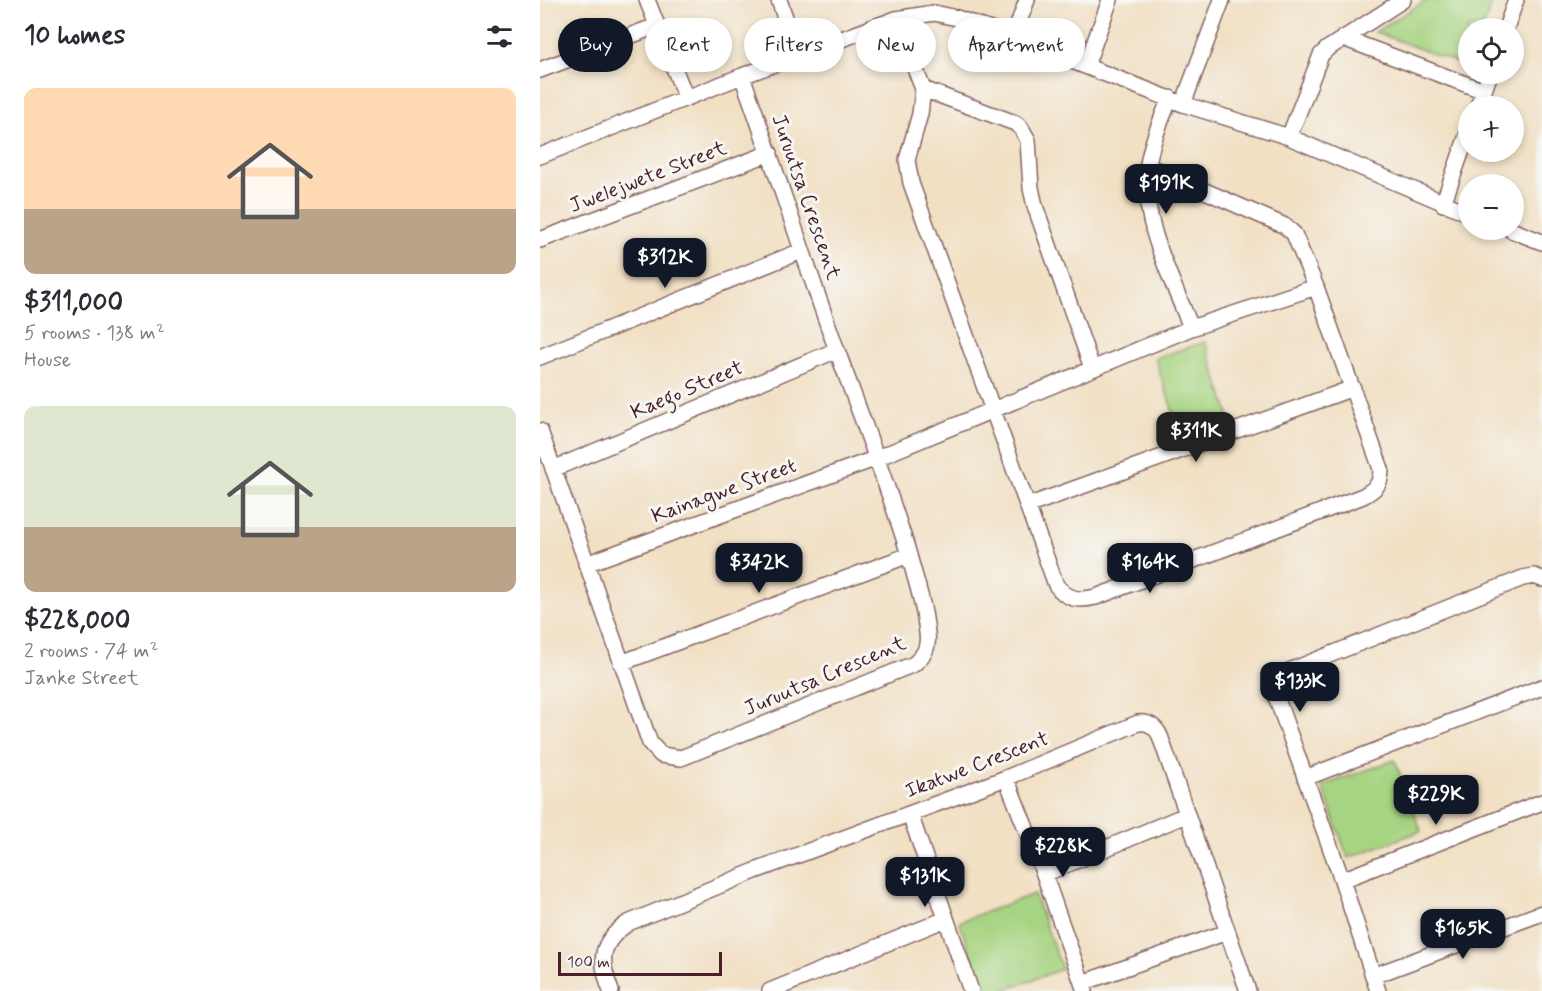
<!DOCTYPE html>
<meta charset="utf-8">
<style>
body{margin:0;font-family:Mynerve,sans-serif;background:#f2f2f3;color:#2b2b33;height:100vh;display:flex;flex-direction:column;font-size:22px;white-space:nowrap}
*{box-sizing:border-box;margin:0}
p{font-size:20px;color:#7c7c81}
.icon{flex:none;width:33px;height:33px;fill:none;stroke:currentColor;stroke-width:2;stroke-linecap:round;stroke-linejoin:round}
.map{position:relative;flex:1;overflow:hidden}
.side{display:flex;flex-direction:column;background:#fff;width:540px}
.side>*{flex:none}
.hud{position:absolute;left:18px;top:18px;width:570px;height:54px;display:flex;gap:12px}
.controls{position:absolute;left:918px;top:18px;display:grid;gap:12px}
.controls a{display:grid;place-items:center;width:66px;height:66px;border-radius:50%;background:#fff;box-shadow:0 3px 9px #0003;font-size:30px}
.scale{position:absolute;left:18px;bottom:15px;width:164px;box-sizing:border-box;padding-left:6px;border:3px solid #4a1f2b;border-top:0;font-size:16px;line-height:21px;white-space:nowrap;color:#4a1f2b;-webkit-text-stroke:4px #f6f6f2;paint-order:stroke}
.price{position:absolute;translate:-50% -51px;padding:0 14px;border-radius:12px;background:#111827;color:#fff;font-size:20px;line-height:39px;filter:drop-shadow(0 2px 3px #0008)}
.price::after{content:'';position:absolute;left:50%;top:36px;width:18px;height:14px;margin-left:-9px;background:inherit;clip-path:polygon(0 0,100% 0,50% 100%)}
.price.selected{background:#222;color:#fff}
ul{padding:0;list-style:none}
li{display:grid;align-content:center;gap:12px;height:318px;padding:0 24px}
li span{display:grid;place-items:center;height:186px;border-radius:12px;color:#555}
li>.icon{margin-inline-start:auto}
span .icon{width:108px;height:108px;fill:#fffc;stroke-width:1}
li b{font-size:26px}
h2{display:flex;justify-content:space-between;align-items:center;height:72px;padding:0 24px;font-size:26px}
.tag{padding:0 21px;border-radius:27px;background:#fff;box-shadow:0 3px 9px #0003;font-size:21px;line-height:54px}
.tag.selected{background:#111827;color:#fff}
main{display:flex;flex:1;min-height:0}
.map>svg:first-child{display:block}
.green{fill:#a7d482;stroke:#787a56;stroke-width:1.5}
.lines{fill:none;stroke-linecap:round;stroke-linejoin:round}
.minor-casing{stroke:#846361;stroke-width:18}
.minor{stroke:#fff;stroke-width:15}
.labels{text-anchor:middle;dominant-baseline:central;stroke-width:6;stroke-linejoin:round;paint-order:stroke}
.street-label{font-size:21px;fill:#4a1f2b;stroke:#f6f6f2}
</style>
<main>
<section class="side">
<h2>10 homes<svg class="icon" aria-label="filters" viewBox="0 0 24 24"><path d="M4 7h16M4 17h16"/><circle cx="9" cy="7" r="2"/><circle cx="15" cy="17" r="2"/></svg></h2>
<ul>
<li><span style="background:linear-gradient(#ffd9b3 65%,#b9a48a 0)"><svg class="icon" aria-label="home" viewBox="0 0 24 24"><path d="M3 11l9-7 9 7M6 9v11h12V9"/></svg></span><div><b>$311,000</b><p>5 rooms · 138 m²</p><p>House</p></div></li>
<li><span style="background:linear-gradient(#dfe7d0 65%,#b9a48a 0)"><svg class="icon" aria-label="home" viewBox="0 0 24 24"><path d="M3 11l9-7 9 7M6 9v11h12V9"/></svg></span><div><b>$228,000</b><p>2 rooms · 74 m²</p><p>Janke Street</p></div></li>
</ul>
</section>
<div class="map">
<svg width="1002" height="991" viewBox="0 0 1002 991">
<rect width="100%" height="100%" fill="#f6f6f2"/>
<filter id="ink" filterUnits="userSpaceOnUse"><feTurbulence type="fractalNoise" baseFrequency=".0167" numOctaves="2"/><feDisplacementMap in="SourceGraphic" scale="12" xChannelSelector="R" yChannelSelector="G"/><feConvolveMatrix kernelMatrix="1 2 1 2 8 2 1 2 1" color-interpolation-filters="sRGB"/></filter>
<filter id="wash" filterUnits="userSpaceOnUse"><feTurbulence type="fractalNoise" baseFrequency=".008" numOctaves="4" result="noise"/><feDisplacementMap in="SourceGraphic" scale="24" xChannelSelector="R" yChannelSelector="G"/><feGaussianBlur stdDeviation="1.35" result="paint"/><feColorMatrix in="noise" values="0 0 0 0 0 0 0 0 0 0 0 0 0 0 0 0 0 1.4 0 .05"/><feComposite in="paint" operator="in"/></filter>
<g filter="url(#wash)">
<rect width="100%" height="100%" fill="#f1e0c4"/>
<!-- green -->
<path class="green" d="M887,0h66l-10,28h-15v39l-93,-35z
M665,342l25,75 -50,16 -25,-75z
M855,760l26,71 -73,27 -26,-72z
M494,894l28,75 -60,22h-18l-25,-69z"/>
</g>
<g filter="url(#ink)">
<g class="lines">
<defs>
<path id="minor" d="M107,0l39,98
M239,0l19,55
M356,19l27,70 -3,25 -13,46 4,23 145,402c11,15 23,16 40,12l267,-101c13,-7 18,-12 18,-27l-65,-182 -22,-53 -9,-8 -137,-60
M966,28l10,-28
M473,38l14,-38
M803,38l141,53
M546,66l24,-66
M0,70l116,-44
M383,89l92,34 6,5 7,12 3,48 4,18 57,162
M630,98c-9,22 -18,43 -22,66 -9,55 24,114 43,164
M643,104l39,-104
M938,106l12,-32
M749,137l32,-82 6,-6 76,-49
M0,156l202,-80 154,-57 38,-6 23,5 56,20 170,66 106,33 179,76
M903,204l25,-71
M971,230l31,12
M0,240l230,-87
M0,357l261,-106
M0,431l110,312 11,12 20,3 233,-94c10,-9 15,-16 13,-31 -3,-30 -13,-59 -21,-88 -20,-64 -44,-127 -67,-189 -34,-93 -63,-187 -97,-280
M13,469l284,-119
M487,506l326,-118
M46,564l291,-106 314,-130 125,-41
M81,663l288,-108
M466,778l38,96 41,117
M765,778l237,-91
M370,814l61,177
M504,874l142,-59
M802,880l200,-78
M833,976l169,-63
M542,983l145,-51
M71,991c-12,-31 -12,-48 17,-68l127,-52 251,-93 132,-55c11,-1 17,3 22,13l88,255
M230,991l176,-72
M838,991l-36,-111 -65,-181c-1,-13 1,-20 12,-28l234,-93 11,-2 8,3"/>
</defs>
<!-- minor casing -->
<use href="#minor" class="minor-casing"/>
<!-- minor -->
<use href="#minor" class="minor"/>
</g>
</g>
<g class="labels">
<!-- street labels -->
<g class="street-label">
<text transform="translate(108 177) rotate(-21)">Jwelejwete Street</text>
<text transform="translate(266 197) rotate(71)">Juruutsa Crescent</text>
<text transform="translate(147 390) rotate(-23)">Kaego Street</text>
<text transform="translate(184 491) rotate(-20)">Kainagwe Street</text>
<text transform="translate(285 676) rotate(-23)">Juruutsa Crescent</text>
<text transform="translate(437 765) rotate(-21)">Ikatwe Crescent</text>
</g>
</g>
</svg>
<div class="controls">
<a><svg class="icon" aria-label="locate" viewBox="0 0 24 24"><circle cx="12" cy="12" r="6"/><path d="M12 2v4M12 18v4M2 12h4M18 12h4"/></svg></a>
<a>+</a>
<a>−</a>
</div>
<div class="scale">100 m</div>
<b class="price" style="left:626px;top:215px">$191K</b>
<b class="price" style="left:125px;top:289px">$312K</b>
<b class="price selected" style="left:656px;top:463px">$311K</b>
<b class="price" style="left:219px;top:594px">$342K</b>
<b class="price" style="left:610px;top:594px">$164K</b>
<b class="price" style="left:760px;top:713px">$133K</b>
<b class="price" style="left:896px;top:826px">$229K</b>
<b class="price" style="left:523px;top:878px">$228K</b>
<b class="price" style="left:385px;top:908px">$131K</b>
<b class="price" style="left:923px;top:960px">$165K</b>
<div class="hud">
<a class="tag selected">Buy</a>
<a class="tag">Rent</a>
<a class="tag">Filters</a>
<a class="tag">New</a>
<a class="tag">Apartment</a>
</div>
</div>
</main>
